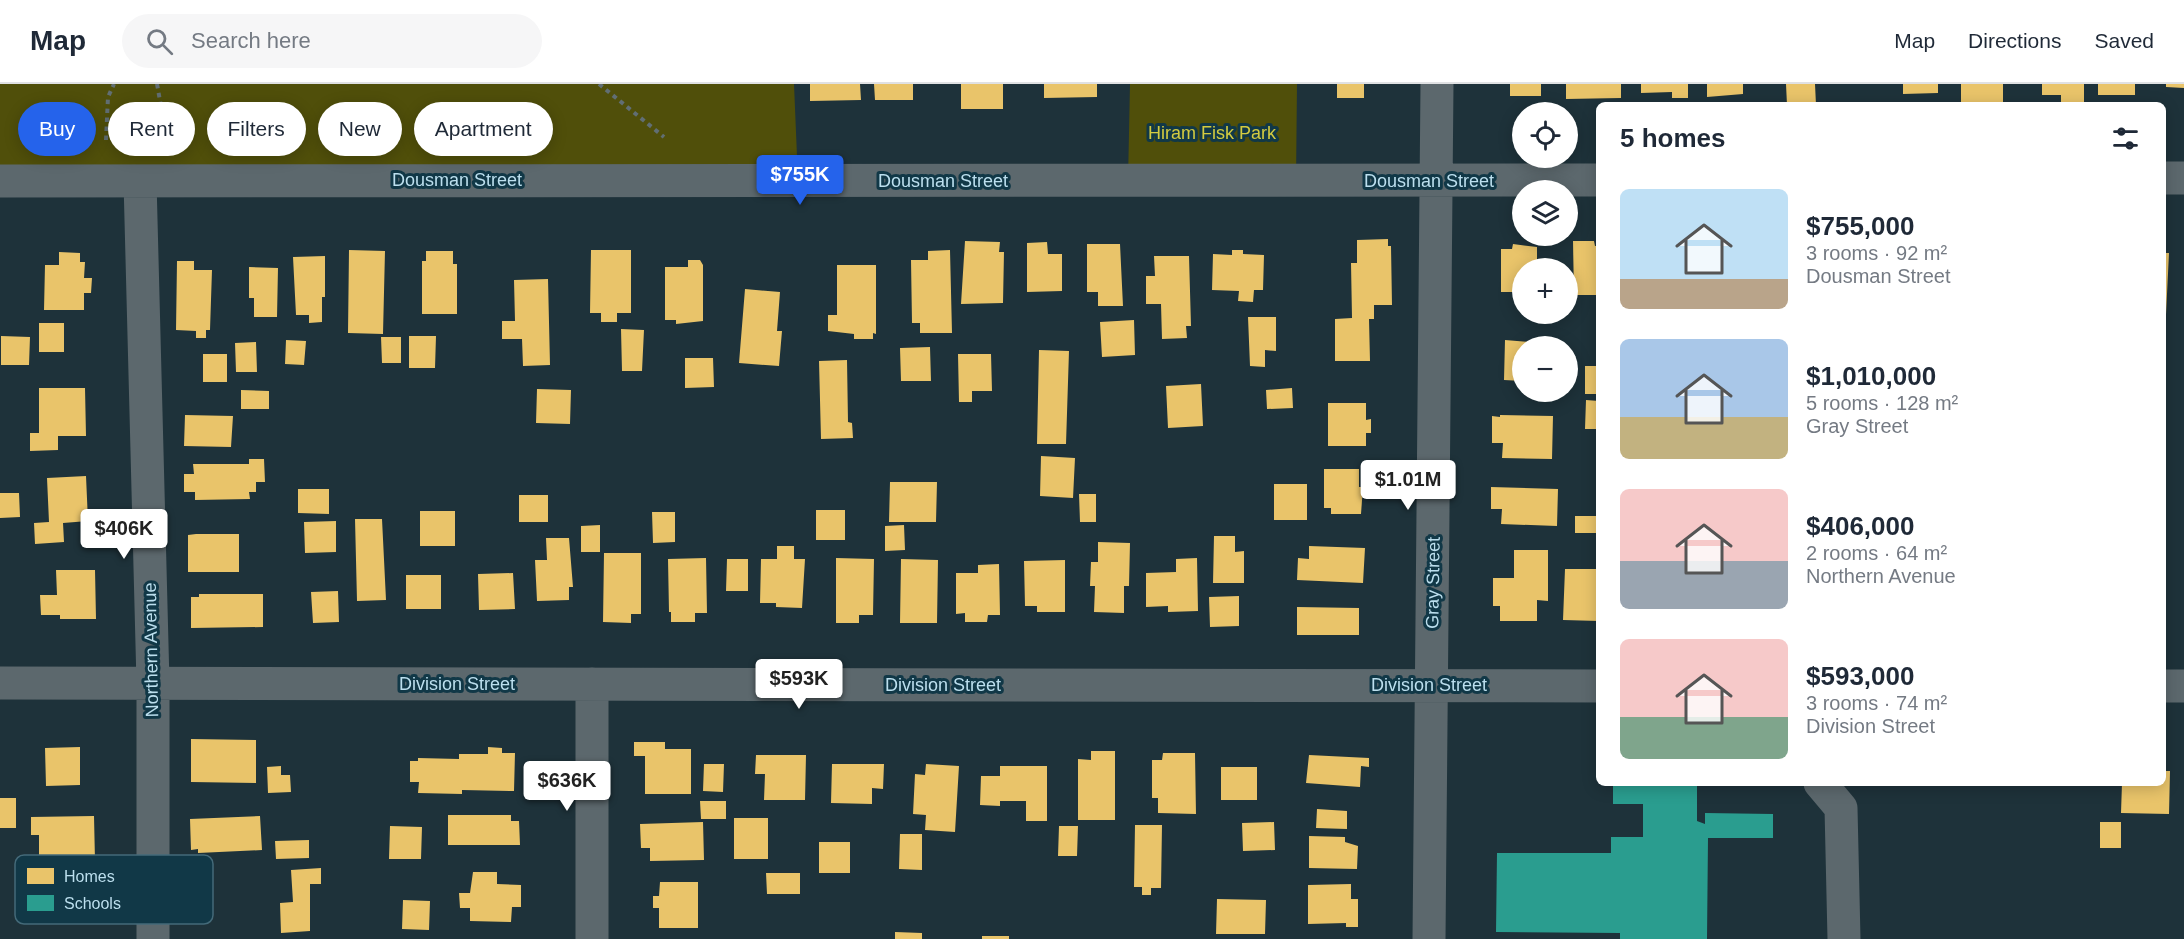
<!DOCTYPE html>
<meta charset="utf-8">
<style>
body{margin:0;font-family:Arial,sans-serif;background:#f6f6f7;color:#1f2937;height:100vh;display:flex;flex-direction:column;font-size:22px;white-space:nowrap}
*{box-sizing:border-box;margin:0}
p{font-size:20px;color:#747a83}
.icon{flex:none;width:33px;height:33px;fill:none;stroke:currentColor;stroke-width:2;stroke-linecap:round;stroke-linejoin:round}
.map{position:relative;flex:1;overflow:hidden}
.panel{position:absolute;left:1596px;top:18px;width:570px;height:684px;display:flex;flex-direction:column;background:#fff;border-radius:9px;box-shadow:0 3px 15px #0003}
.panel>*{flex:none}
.top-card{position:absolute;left:18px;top:18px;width:570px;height:54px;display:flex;gap:12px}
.controls{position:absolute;left:1512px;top:18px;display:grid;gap:12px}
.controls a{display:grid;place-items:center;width:66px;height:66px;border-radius:50%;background:#fff;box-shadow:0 3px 15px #0003;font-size:30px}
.price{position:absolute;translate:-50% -51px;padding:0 14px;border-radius:6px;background:#fff;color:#222;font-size:20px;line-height:39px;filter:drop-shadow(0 2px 3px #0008)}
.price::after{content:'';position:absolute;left:50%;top:36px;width:18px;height:14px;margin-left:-9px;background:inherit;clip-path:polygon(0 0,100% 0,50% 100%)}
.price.on{background:#2563eb;color:#fff}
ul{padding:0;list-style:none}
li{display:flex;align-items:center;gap:18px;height:150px;padding:0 24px}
li span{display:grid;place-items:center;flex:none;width:168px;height:120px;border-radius:9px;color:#555}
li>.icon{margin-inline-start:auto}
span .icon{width:72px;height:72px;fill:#fffc;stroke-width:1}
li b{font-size:26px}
h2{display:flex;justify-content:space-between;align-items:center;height:72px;padding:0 24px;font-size:26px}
.tag{padding:0 21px;border-radius:27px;background:#fff;box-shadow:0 3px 15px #0003;font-size:21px;line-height:54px}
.tag.on{background:#2563eb;color:#fff}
header{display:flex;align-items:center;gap:36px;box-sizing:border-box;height:84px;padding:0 30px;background:#fff;border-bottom:2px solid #e0e1e3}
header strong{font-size:28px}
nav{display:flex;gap:33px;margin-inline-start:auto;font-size:21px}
.search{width:420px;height:54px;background:#f6f6f7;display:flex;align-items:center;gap:15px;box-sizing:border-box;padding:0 21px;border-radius:33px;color:#747a83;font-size:22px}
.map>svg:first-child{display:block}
.green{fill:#504f0a}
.homes{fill:#e9c46a}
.schools{fill:#2a9d8f}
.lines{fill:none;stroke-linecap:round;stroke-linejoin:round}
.path{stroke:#616e73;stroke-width:4;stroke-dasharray:4.5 4.5;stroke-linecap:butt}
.minor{stroke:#5c686d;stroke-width:33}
.labels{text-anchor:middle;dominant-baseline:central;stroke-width:6;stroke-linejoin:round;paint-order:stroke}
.park-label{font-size:18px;fill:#d3cb40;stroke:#113847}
.street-label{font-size:18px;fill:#bcdfee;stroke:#113847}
.key{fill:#113847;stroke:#446a79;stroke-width:1.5}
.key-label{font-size:16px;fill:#bcdfee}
</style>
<header>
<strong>Map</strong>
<div class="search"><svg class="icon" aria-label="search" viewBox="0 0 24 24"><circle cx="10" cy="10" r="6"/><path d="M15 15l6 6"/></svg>Search here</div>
<nav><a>Map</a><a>Directions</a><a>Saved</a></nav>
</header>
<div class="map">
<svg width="2184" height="855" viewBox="0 0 2184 855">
<rect width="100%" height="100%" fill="#1e323a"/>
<!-- green -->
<path class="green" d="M0,0h794l4,96 -798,1z
M1130,0h167l-1,97h-168z"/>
<!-- homes -->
<path class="homes" d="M810,0h50l1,16 -51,1z
M874,0h39v16h-38z
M961,0h42v25h-42z
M1044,0h53v13l-53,1z
M1337,0h27v14h-27z
M1510,0h31v12h-31z
M1566,0h55v14l-55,1z
M1641,0h47v14h-16v-6l-31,1z
M1707,0h36v10l-36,3z
M1786,0h29l1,21h-29z
M1903,0h35v9l-35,1z
M1961,0h42v20h-42z
M2042,0h42v21h-23v-10h-19z
M2098,0h37v11h-37z
M2166,0h18v4l-18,-1z
M1388,155v7h3l1,59h-18v14h-5l1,42h-35v-42l17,-1 -1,-55h6v-23z
M965,157l35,1 -1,10h5l-1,51 -42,1z
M1573,157h21l1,5h4v49h-25z
M1047,158l1,12h14v37l-35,1v-49z
M1087,160h33l3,62h-25v-14h-11z
M1513,160l24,3v21h-15v24h-21v-43h11z
M349,166l36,1 -2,83 -35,-1z
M591,166h40v63h-14v9h-16v-9h-11z
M950,166l2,83h-32v-10h-8l-1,-63h17v-9z
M1232,166h11v4l21,1 -1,35h-9l-1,12 -15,-1 1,-10 -27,-1 1,-36 19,1z
M426,167h27v13h4v50h-35v-53h4z
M59,168l21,1v9h5l-1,16h8l-1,15h-7v17h-40l1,-45h14z
M2163,169h6l-4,82h-2z
M325,172v41h-3v25l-13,1v-8h-13l-3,-58z
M1154,172h35l2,70h-5l1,12 -25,1 -1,-35h-15v-28h9z
M688,176h12l3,5v56l-27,3v-4h-11v-53h23z
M177,177h17v9h18l-2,60h-4v8h-10v-7l-20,-1z
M837,181h39v69l-3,-1v6h-19v-5l-26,-3v-16h9z
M249,183l29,1 -1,49h-23v-19h-5z
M548,195l2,86 -27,1 -1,-27h-20v-18h13l-1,-41z
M745,205l35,3 -3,39h5l-3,35 -40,-3z
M1248,233h28v34l-11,-1v17l-15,-1z
M1134,236l1,35 -33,2 -2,-35z
M39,239h25v29h-25z
M621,245l23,1 -2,41h-20z
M1,252l29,1 -1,28h-28z
M409,252h27l-1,32h-26z
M381,253h20v26h-19z
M286,256l20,1 -2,24 -19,-1z
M1505,256l49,4v2h-32v35l-18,-1z
M256,258l1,30h-21l-1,-29z
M930,263l1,34h-30l-1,-33z
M1039,266l30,1 -3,93h-29z
M203,270h24v28h-24z
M958,270h33l1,37h-20v11h-13z
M685,274h28l1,29 -29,1z
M847,276l1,62 4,1 1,15 -32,1 -2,-78z
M1585,282h14v28h-14z
M1201,300l2,42 -35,2 -2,-42z
M39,304h46l1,48h-28v14l-28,1v-18h9z
M1292,304l1,20 -26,1 -1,-19z
M537,305l34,1 -1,34 -34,-1z
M241,306l28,1v18h-28z
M1586,316l13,1v28h-14z
M1328,319h38v17l5,-1v14h-5v13h-38z
M185,331l48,1 -2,31 -47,-1z
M1500,331l53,1 -1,43 -50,-1 1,-15h-11v-27l8,1z
M1041,372l34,2 -2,40 -33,-2z
M249,375h15l1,23h-9v10h-7l1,7 -55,1v-8h-11v-18h10l-1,-10h56z
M1324,385h35v18h4l-2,27h-30v-6h-7z
M86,392l2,45 -25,2 1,19 -29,2 -1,-21 15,-1 -2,-44z
M890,398h47l-1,40h-47z
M1274,400h33v36h-33z
M1491,403l67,2 -1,37 -56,-2 1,-15h-11z
M298,405h31v25l-31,-1z
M0,409h19l1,24 -20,1z
M1079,410h17v28h-16z
M519,411h29v27h-29z
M816,426h29v30h-29z
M420,427h35v35h-35z
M652,428h23v30l-22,1z
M1575,432h24v17h-24z
M355,435h27l4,81 -29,1z
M336,437v31l-31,1 -1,-31z
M600,441v27h-19v-26z
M904,441l1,25 -20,1v-25z
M196,450h43v38h-51v-37z
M1214,452h21v16l9,-1v32h-31z
M546,454h23l4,49h-4v13l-32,1 -2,-41h12z
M1098,458l32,1 -1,43h-5v27l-30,-1 1,-26h-5l1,-24h7z
M777,462h17v13h11l-3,49 -26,-1v-4h-16l1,-44h16z
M1309,462l56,2 -2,35 -66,-3 1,-22 11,1z
M1514,466h34v51l-11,-1v21h-37v-15h-7v-28h21z
M604,469h37v61h-10v9l-28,-1z
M706,474l1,55h-12v9h-24v-10h-2l-1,-53z
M836,474l38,1 -1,56h-14v8h-23z
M1197,474l1,53 -30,1v-6l-22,1v-34l30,-1v-13z
M727,475h21v32h-22z
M901,475l37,1 -1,63h-37z
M1065,476v52h-28v-6h-12l-1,-45z
M999,480l1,51h-12l-1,7h-22v-9l-9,1v-41h22v-8z
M1565,485h34v52l-36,-1z
M56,486h39l1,49h-36v-4h-19l-1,-20h17z
M513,489l2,36 -36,1 -1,-36z
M406,491h35v34h-35z
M338,507l1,31 -26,1 -2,-31z
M199,510h64v33l-72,1v-31h8z
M1239,512v30l-29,1 -1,-30z
M1297,523l62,1v27h-62z
M191,655l65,1v43l-65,-1z
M634,658h31v7h26v45h-46v-38h-11z
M80,663v38l-34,1 -1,-38z
M488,663l14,1v5h13l-1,38 -52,-1v4l-44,-1 1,-11h-9v-21h8v-3l41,1v-5h29z
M1091,667h24v69h-37v-61l13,1z
M1163,669h32l1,61 -38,-1v-15h-6v-38h10z
M756,671h50l-1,45h-41l1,-26h-10z
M1309,671l60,3v9l-8,-1 -1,21 -54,-4z
M704,680h20l-1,28 -20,-1z
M832,680h52l-1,25 -11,-1v16l-41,-1z
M926,680l33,2 -4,66 -30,-2 1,-15 -13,-1 2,-40 10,1z
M281,682v9h9l1,17 -23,1 -1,-26z
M1000,682h47v55h-21v-20h-26v5l-20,-1 1,-29h19z
M1221,683h36v33h-36z
M2163,687h7l-1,43 -48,-1 1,-30h41z
M0,714h16v30h-16z
M700,717h26v18h-25z
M1317,725l30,2v18l-31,-1z
M448,731h63v6h8l1,24h-72z
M94,732l1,45 -56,1v-27h-8v-18z
M260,732l2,34 -64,3v-4l-7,1 -1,-31z
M734,734h34v41h-34z
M703,738l1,38 -54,1v-13h-9l-1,-24z
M1274,738l1,28 -32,1 -1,-28z
M2100,738h21v26h-21z
M1135,741h27l-1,63h-10v7h-9v-8h-8z
M390,742l32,1 -1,32h-32z
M1059,742h19l-1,30h-19z
M900,750h22v36l-23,-1z
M1309,752l36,1v5l13,4 -1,23 -48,-1z
M309,756v18l-33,1 -1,-18z
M819,758h31v31h-31z
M321,784v16h-11v47l-29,2 -1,-30 13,-1 -2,-32z
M473,788h24v12l24,1v22h-9l-1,15 -41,-1v-13h-10l-1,-15h11z
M766,789h34v21h-33z
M660,798h38v46h-39v-20h-6v-12h6z
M1351,800v15h7v28h-12v-4l-38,1v-39z
M1217,815l49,1 -1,34h-49z
M403,816l27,1 -1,29 -27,-1z
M895,848l27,1v6h-27z
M982,852h27v3h-27z"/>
<!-- schools -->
<path class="schools" d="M1613,699h91v3h-7v35l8,3v-11l68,1v24h-65l-1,101h-87v-6l-124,-1 1,-79h114v-16h32v-33h-30z"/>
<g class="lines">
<!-- path -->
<path class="path" d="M157,0l10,55
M599,0l65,53
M106,56l2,-43 6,-13"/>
<!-- minor -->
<path class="minor" d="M2163,94h21
M0,97l1599,-1
M140,97l13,502v256
M0,599l1599,3
M592,600v255
M2163,602h21
M1820,699l21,25 3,131
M1429,855l8,-855"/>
</g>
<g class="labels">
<!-- park labels -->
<g class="park-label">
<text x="1212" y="49">Hiram Fisk Park</text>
</g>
<!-- street labels -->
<g class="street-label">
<text x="457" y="96">Dousman Street</text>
<text x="943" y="97">Dousman Street</text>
<text x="1429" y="97">Dousman Street</text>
<text transform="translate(1433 499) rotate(-89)">Gray Street</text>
<text transform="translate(151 566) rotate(-91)">Northern Avenue</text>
<text x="457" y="600">Division Street</text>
<text x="943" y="601">Division Street</text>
<text x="1429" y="601">Division Street</text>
</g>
</g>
<!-- legend -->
<rect x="15" y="771" width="198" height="69" rx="9" class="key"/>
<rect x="27" y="784" width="27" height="16" fill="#e9c46a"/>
<rect x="27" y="811" width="27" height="16" fill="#2a9d8f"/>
<g class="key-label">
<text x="64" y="798">Homes</text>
<text x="64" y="825">Schools</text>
</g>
</svg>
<div class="controls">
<a><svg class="icon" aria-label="locate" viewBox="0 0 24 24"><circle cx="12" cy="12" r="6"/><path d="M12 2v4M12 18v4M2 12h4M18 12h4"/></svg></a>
<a><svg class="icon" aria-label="layers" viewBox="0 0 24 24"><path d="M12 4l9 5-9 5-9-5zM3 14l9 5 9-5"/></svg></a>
<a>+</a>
<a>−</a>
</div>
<b class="price on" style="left:800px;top:122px">$755K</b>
<b class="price" style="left:1408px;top:427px">$1.01M</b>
<b class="price" style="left:124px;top:476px">$406K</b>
<b class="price" style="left:799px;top:626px">$593K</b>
<b class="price" style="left:567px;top:728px">$636K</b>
<div class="top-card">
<a class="tag on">Buy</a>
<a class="tag">Rent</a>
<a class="tag">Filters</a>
<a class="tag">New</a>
<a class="tag">Apartment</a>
</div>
<section class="panel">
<h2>5 homes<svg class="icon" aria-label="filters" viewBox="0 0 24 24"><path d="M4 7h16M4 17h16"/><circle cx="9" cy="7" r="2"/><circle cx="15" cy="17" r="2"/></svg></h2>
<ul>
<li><span style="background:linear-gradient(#bfe0f5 75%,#b9a48a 0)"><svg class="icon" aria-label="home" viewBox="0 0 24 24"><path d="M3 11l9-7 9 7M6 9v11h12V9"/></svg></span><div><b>$755,000</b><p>3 rooms · 92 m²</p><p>Dousman Street</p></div></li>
<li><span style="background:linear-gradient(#a9c7e8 65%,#c2b280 0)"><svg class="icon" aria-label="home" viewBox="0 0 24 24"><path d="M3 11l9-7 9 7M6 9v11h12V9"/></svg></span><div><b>$1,010,000</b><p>5 rooms · 128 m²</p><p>Gray Street</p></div></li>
<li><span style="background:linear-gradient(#f6c9c9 60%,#9aa5b1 0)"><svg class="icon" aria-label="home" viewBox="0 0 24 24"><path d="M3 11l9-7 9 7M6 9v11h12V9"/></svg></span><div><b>$406,000</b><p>2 rooms · 64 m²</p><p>Northern Avenue</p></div></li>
<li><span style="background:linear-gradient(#f6c9c9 65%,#7fa58c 0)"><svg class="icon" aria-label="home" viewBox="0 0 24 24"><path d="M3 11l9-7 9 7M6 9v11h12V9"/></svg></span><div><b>$593,000</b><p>3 rooms · 74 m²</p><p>Division Street</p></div></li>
</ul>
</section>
</div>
